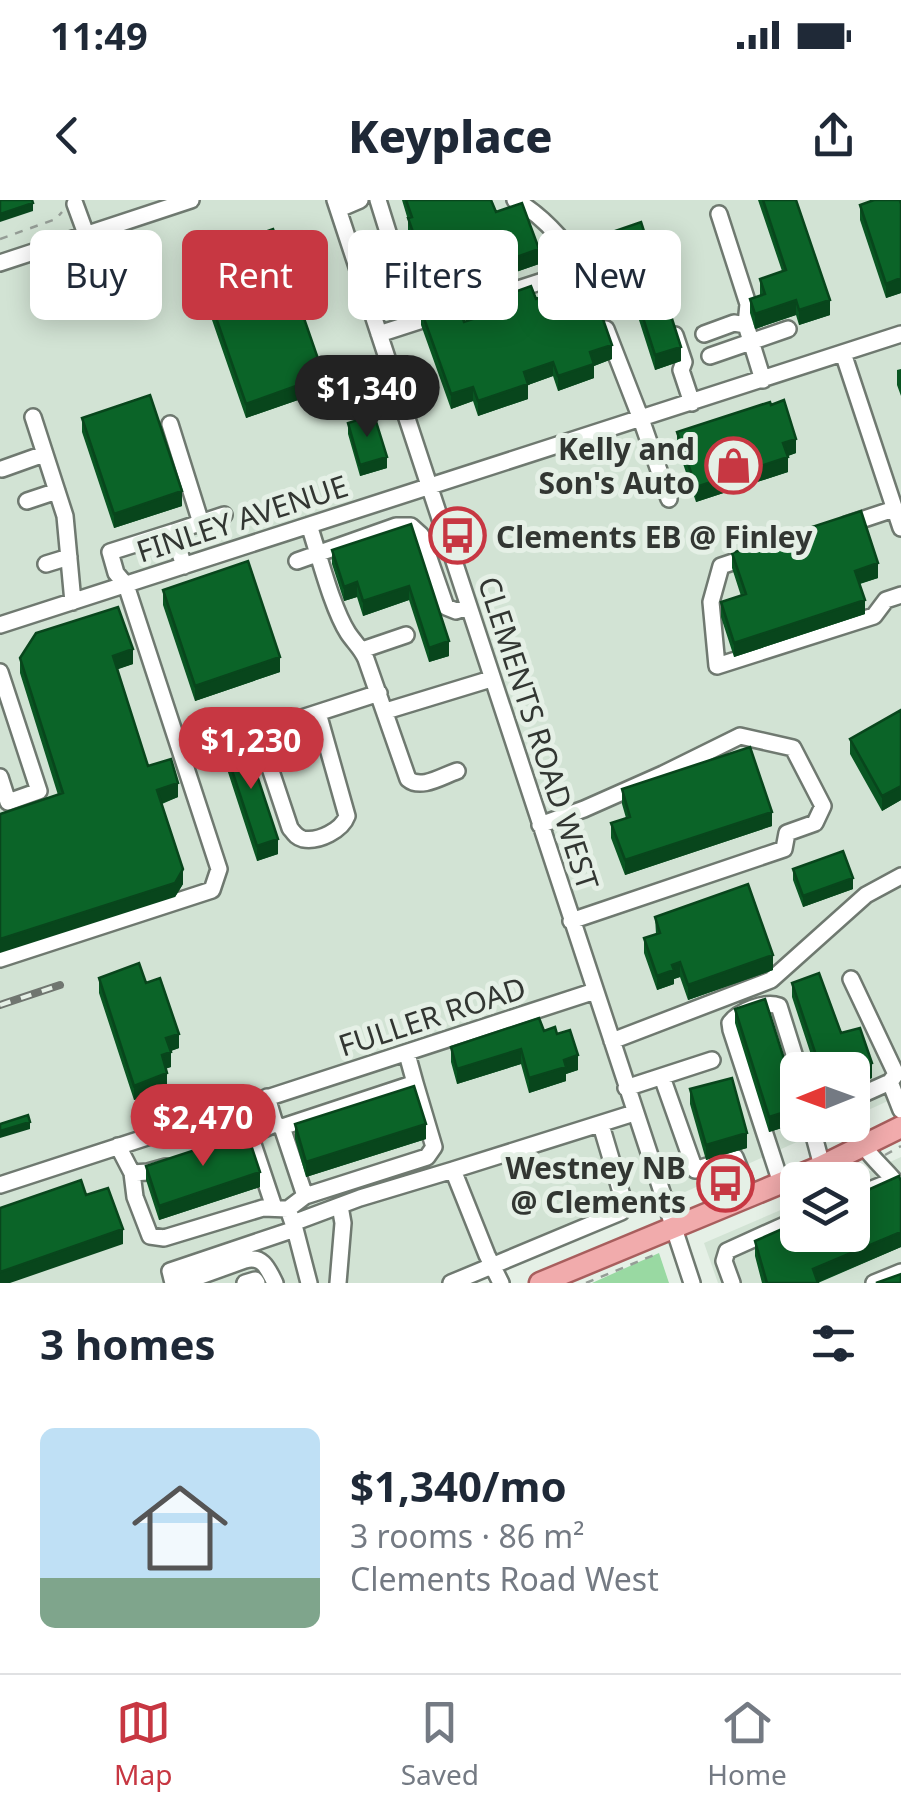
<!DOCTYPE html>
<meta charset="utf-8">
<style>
body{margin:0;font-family:"Noto Sans",sans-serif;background:#f2f2f3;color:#1f2937;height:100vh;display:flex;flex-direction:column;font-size:38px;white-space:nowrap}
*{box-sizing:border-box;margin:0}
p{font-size:32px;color:#747a83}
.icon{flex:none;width:55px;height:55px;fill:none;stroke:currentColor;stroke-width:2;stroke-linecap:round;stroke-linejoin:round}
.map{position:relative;height:1083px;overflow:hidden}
.panel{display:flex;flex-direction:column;background:#fff;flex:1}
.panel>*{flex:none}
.guide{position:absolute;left:30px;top:30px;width:842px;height:90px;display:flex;gap:20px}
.needle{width:65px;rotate:269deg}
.buttons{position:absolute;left:780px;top:852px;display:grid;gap:20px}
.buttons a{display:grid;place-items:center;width:90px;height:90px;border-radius:15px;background:#fff;box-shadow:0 5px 25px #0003;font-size:50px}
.price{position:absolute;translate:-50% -85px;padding:0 22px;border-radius:35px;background:#c73742;color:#fff;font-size:32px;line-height:65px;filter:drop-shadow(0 2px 5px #0008)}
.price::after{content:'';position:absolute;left:50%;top:60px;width:30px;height:22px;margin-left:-15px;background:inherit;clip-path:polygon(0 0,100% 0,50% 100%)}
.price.selected{background:#222;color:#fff}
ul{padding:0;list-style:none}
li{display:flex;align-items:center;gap:30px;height:250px;padding:0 40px}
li+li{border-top:2px solid #e0e1e3}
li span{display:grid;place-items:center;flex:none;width:280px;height:200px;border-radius:15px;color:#555}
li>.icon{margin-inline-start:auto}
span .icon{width:120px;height:120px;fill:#fffc;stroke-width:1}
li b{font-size:42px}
h2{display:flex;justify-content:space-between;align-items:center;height:120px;padding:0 40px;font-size:42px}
.tag{padding:0 35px;border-radius:15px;background:#fff;box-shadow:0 5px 25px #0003;font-size:35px;line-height:90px}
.tag.selected{background:#c73742;color:#fff}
.status{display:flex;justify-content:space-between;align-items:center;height:70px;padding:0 50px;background:#fff;direction:ltr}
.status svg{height:28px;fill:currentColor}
header{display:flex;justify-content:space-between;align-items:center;height:130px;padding:0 40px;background:#fff;font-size:45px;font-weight:800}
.tab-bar{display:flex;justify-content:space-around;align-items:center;height:140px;border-top:2px solid #e0e1e3;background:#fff;font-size:28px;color:#747a83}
.tab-bar a{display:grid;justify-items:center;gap:5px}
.tab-bar .selected{color:#c73742}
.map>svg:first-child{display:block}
.built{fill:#d2e3d4}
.park{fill:#99d9a2}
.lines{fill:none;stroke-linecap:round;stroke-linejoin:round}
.minor-casing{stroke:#6f7970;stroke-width:20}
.major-casing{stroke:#a85e5d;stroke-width:25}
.path{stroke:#959d96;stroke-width:2.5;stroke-dasharray:8 8;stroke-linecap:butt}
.minor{stroke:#fff;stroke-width:15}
.major{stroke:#f1abac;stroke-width:20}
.rail-casing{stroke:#707670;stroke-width:8}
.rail{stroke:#e5f0e6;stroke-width:4;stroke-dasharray:11;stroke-linecap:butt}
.wall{fill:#095622}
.shaded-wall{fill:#08461c}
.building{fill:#0b6428;stroke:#08461c;stroke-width:2.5}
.labels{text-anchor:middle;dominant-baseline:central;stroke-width:10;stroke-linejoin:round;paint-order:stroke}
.poi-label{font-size:30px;font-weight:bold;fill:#323632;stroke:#e5f0e6;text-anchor:end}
.street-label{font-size:30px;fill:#323632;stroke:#e5f0e6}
</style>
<div class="status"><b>11:49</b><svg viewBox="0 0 49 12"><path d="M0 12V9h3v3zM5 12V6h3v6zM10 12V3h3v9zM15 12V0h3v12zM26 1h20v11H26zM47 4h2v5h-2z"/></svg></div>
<header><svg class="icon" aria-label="back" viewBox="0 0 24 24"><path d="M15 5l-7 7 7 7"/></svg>Keyplace<svg class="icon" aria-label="share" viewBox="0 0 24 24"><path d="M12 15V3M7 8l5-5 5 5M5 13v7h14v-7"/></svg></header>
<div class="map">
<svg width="901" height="1083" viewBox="0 0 901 1083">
<rect width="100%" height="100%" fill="#e5f0e6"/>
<!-- built -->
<path class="built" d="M0,0h901v895l-48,22 -1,-47h-54v55h37l-150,67 -216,91h-469z
M901,957v126h-183l-14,-40 93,-40 1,32h54v-55h-2z"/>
<!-- park -->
<path class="park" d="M659,1053l10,30h-77z"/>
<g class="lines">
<defs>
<path id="minor" d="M335,0l357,1083
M378,0l38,122
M515,0c29,16 62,52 74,84
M75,4l11,30
M339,9l21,-9
M719,14l29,90 -2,21 17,55
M0,63l191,-63
M606,129l35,90 28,80
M379,134l204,-66
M704,134l30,-11 12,2
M675,135l9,27 -3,8 11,33
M843,153l58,175
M710,156l78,-27
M33,217l32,99 8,86
M170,224l31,99
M2,269l42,-15
M27,301l30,-10
M309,325c10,30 23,83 39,108 6,9 14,16 18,26l42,120c13,11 34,-3 49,-8
M846,325l48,-16
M173,332l51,-17
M748,357l-27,9 -10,36 6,64 157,-50 12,-16 15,-5
M297,361l99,-35h15l10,9 25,72 10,4 12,-4
M46,364l23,-7
M0,425l901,-291
M362,450l44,-15
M0,472l39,119 -31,11 -8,-25
M386,511l105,-32
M258,532l32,96c4,5 6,9 13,11 16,3 39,-9 44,-23l-29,-103
M209,548l170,-55
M540,625l44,-16 79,-35 77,-38 53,12 30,58 -8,17 -28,10 -3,16 -213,72
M0,759l212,-69 7,-21 -93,-284 -10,-12 -6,-21 63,-20 11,34
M851,779l45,95 -6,8 11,28
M612,841l159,-61 95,-85 35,-19
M662,877l33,93 40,-13 16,39
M626,888l86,-28
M852,899l38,-17
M234,907l11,35 -10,3
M275,924l7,3 133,-44 -8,-29
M811,925l11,41
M282,927l23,69
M250,935l24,72
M245,942l5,-7 25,-11 -8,-27
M118,946l14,27 16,-1 18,-5
M864,946c11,17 27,27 37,44
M453,970l181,-57
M132,973l3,24 15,39 14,2 99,-30 25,1 7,20 14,54
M781,983l-50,-153 -1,-7c9,-12 35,-22 49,-17l20,64
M0,985l595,-194
M852,997l30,-12
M288,1009l17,-13 122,-39 7,-10 -19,-64
M293,1023l67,-25 93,-28 34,85 14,28
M173,1083l-3,-12 125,-42
M181,1083l64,-23c18,-5 23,9 30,23
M245,1083l10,-3 2,3
M338,1083l5,-60 -3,-17
M451,1083l170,-71 2,-13 -22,-74
M732,1083l-8,-22 3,-10 71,-32
M874,1083l27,-11"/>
<path id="major" d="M540,1083l282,-117 79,-39"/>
</defs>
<!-- minor casing -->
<use href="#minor" class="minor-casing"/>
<!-- major casing -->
<use href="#major" class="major-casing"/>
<!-- path -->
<path class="path" d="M0,39l56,-20 6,-7
M885,955l16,-9
M586,1083l73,-30"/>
<!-- minor -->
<use href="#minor" class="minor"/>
<!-- major -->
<use href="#major" class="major"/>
<defs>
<path id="rail" d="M0,805l60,-20"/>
</defs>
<!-- rail casing -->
<use href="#rail" class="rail-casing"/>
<!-- rail -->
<use href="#rail" class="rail"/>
</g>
<!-- wall -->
<path class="wall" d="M402,0h89l5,12 43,52 -112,39 -12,-34 1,-15 -8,-21v-13z
M758,0h38l34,115 -31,10 -3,-10 -41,14 -5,-16v-14l10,-4v-16l22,-8z
M901,4v89l-15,5 -26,-78v-15z
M615,31l66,130 -26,9 -40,-125z
M195,57l129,134 -78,27 -51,-147z
M562,76l50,83 -18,7v12l-36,13 -5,-15 -25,9v14l-50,17 -5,-15 -22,8 -30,-84v-15l24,5 19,7 26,-9v-12l46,-2 26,-9z
M901,169v27l-4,-11v-15z
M82,218l100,88 -68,22 -32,-96z
M348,223l39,45 -27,8 -12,-42z
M677,232l119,21 -9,3 1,16 -92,30 -19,-56z
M411,324l38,132 -20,6 -20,-62 -46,16 -6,-19 -13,4 -12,-37v-14z
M732,353l146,25 -18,6 5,30 -131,43 -13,-40v-15l20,-6 -9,-28z
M163,390l117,82 -85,29 -32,-96z
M20,458l113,6 -16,5 31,97 30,31 -16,7 21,80 -8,13 -117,-102 -38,-122z
M901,510v90l-19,11 -32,-57v-15z
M224,546l54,108 -21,7 -33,-101z
M622,589l150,37 -147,49 -14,-37v-15l15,-5 -4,-14z
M793,669l60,20 -50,18 -10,-27z
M655,717l118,53 -85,30 -8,-23 -6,2v5l-17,6 -13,-37v-15l12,-4z
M99,778l47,5 33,65 -9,3 1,16 -5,1 1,20 -33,12 -35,-107z
M792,783l80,95 -20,7v-15h-36l-24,-73z
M735,809l63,94v20l-29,9 -34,-109z
M544,831l13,3 21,36 -12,4v7l-37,12 -8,-29 -64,20 -6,-22v-15z
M690,889l57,59 -41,12 -16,-56z
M295,924l131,15 -120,38 -11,-38z
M146,966l114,21 -101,33 -13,-40z
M755,1041l146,6 -83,36h-56l-7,-27z"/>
<!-- shaded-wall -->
<path class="shaded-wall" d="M33,3v8l-33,11v-8z
M539,49v15l-112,39v-14z
M901,78v15l-15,5v-14z
M796,100v15l-41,14v-15z
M830,100v15l-31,10v-15z
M612,145v14l-18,7v12l-36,13v-15l32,-24z
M681,147v14l-26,9v-15z
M553,162v14l-25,9v14l-50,17v-15l46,-29z
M324,176v15l-78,27v-14z
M473,187v14l-22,8v-15z
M796,239v14l-13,5v-15z
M387,257v11l-27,8v-11z
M788,257v15l-92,30v-15z
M182,291v15l-68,22v-14z
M878,363v15l-23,7v-14z
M357,382v15l-13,4v-14z
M409,386v14l-46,16v-15z
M865,400v14l-131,43v-14z
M449,441v15l-20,6v-14z
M133,449v15l-20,7v-15z
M280,457v15l-85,29v-15z
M178,583v14l-21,8v-15z
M901,586v14l-19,11v-15z
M772,612v14l-147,49v-15z
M278,639v15l-21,7v-15z
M183,669v15l-8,13 -175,56v-14z
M853,678v11l-50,18v-11z
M773,755v15l-85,30v-15z
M680,762v15l-6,2v5l-17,6v-14l15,-11z
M179,834v14l-13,5v-15z
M521,849v15l-64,20v-15z
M171,852v15l-9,3v-15z
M578,855v15l-12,4v7l-37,12v-15l35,-18z
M872,863v15l-20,7v-14z
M167,873v15l-33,12v-14z
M798,908v15l-29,9v-15z
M30,922v7l-30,9v-7z
M426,924v15l-120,38v-15z
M747,933v15l-41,12v-15z
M260,972v15l-101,33v-14z
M123,1029v15l-113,39h-10v-11z
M901,1032v15l-85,36 -3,-14z"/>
<!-- building -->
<path class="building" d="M0,0h32l1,3 -33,11z
M406,0h85l5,12 26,-9 17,46 -112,40 -12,-35 5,-2 -12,-34 4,-1z
M763,0h33l34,100 -31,10 -3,-10 -41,14 -5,-15 15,-5 -5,-15 26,-9z
M874,0h26l1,4v74l-15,6 -26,-79z
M641,22l40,125 -26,8 -40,-124z
M273,29l51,147 -78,28 -51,-147z
M585,68l27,77 -22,7 4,12 -36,12 -5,-14 -29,10 4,12 -50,17 -5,-14 -22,7 -30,-84 20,-7 4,12 15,-6 4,13 30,-10 -4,-11 41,-15 5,13 30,-11 -4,-12z
M150,195l32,96 -68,23 -32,-96z
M784,200l12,39 -13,4 5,14 -92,30 -19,-55 93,-30 1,3z
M374,215l13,42 -27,8 -12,-42z
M861,311l17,52 -23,8 10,29 -131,43 -13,-41 25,-8 -14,-41z
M411,324l38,117 -20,7 -20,-62 -46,15 -6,-19 -13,5 -12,-37z
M248,361l32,96 -85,29 -32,-96z
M118,407l15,42 -20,7 35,110 23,-7 7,24 -21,7 26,79 -8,14 -175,56v-125l63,-21 -43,-135 16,-25z
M901,510v76l-19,10 -32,-57z
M245,539l33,100 -21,7 -33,-100z
M750,547l22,65 -147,48 -14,-37 19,-6 -8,-28z
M843,651l10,27 -50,18 -10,-27z
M748,684l25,71 -85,30 -8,-23 -8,3 2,5 -17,6 -13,-38 16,-5 -5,-16z
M139,763l7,20 14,-5 19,56 -13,4 5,14 -9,3 5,18 -33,13 -35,-108z
M819,773l22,60 19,-5 12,35 -20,8 -31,-1 -29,-87z
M765,799l33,104v5l-29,9 -34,-108z
M539,818l5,13 11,-4 2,7 13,-4 8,25 -14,5 2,7 -37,11 -8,-29 -64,20 -6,-22z
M732,878l15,55 -41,12 -16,-56z
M414,886l12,38 -120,38 -11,-38z
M28,915l2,7 -30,9v-7z
M247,933l13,39 -101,34 -13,-40z
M899,976l2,5v51l-88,37 5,14h-51l-12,-42 43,-19v13h54v-38z
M81,980l5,15 22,-7 15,41 -123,43v-64z
M901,1074v9h-25z"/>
<!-- icons -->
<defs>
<symbol id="shop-ring" viewBox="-11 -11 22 22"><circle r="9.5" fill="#e5f0e6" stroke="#c73742" stroke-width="1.5"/><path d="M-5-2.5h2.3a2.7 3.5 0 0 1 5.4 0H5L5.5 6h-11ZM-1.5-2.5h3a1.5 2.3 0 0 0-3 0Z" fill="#c73742"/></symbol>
<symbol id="bus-ring" viewBox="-11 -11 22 22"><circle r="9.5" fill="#e5f0e6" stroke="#c73742" stroke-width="1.5"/><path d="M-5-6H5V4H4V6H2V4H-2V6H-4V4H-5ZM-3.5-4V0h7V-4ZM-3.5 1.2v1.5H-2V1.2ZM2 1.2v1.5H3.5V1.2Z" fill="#c73742"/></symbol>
</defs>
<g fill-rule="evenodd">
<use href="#shop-ring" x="702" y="234" width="63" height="63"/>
<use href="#bus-ring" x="426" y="304" width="63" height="63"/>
<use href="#bus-ring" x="694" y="952" width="63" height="63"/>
</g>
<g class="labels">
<!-- poi labels -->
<g class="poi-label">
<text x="695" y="248">Kelly and<tspan x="695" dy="34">Son's Auto</tspan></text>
<text x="496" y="336" text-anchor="start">Clements EB @ Finley</text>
<text x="686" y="967">Westney NB<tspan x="686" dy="34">@ Clements</tspan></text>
</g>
<!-- street labels -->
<g class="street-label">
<text transform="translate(242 318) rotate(-18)">FINLEY AVENUE</text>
<text transform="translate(539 533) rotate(72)">CLEMENTS ROAD WEST</text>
<text transform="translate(432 816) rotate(-18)">FULLER ROAD</text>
</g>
</g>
</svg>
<div class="buttons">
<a><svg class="needle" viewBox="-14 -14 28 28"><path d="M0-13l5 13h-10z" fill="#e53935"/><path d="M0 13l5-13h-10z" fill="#747a83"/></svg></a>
<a><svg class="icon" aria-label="layers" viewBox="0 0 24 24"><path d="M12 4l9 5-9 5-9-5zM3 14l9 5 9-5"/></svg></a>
</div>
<b class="price selected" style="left:367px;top:240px">$1,340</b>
<b class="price" style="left:251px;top:592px">$1,230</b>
<b class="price" style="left:203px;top:969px">$2,470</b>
<div class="guide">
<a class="tag">Buy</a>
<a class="tag selected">Rent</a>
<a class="tag">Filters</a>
<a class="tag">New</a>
</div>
</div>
<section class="panel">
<h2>3 homes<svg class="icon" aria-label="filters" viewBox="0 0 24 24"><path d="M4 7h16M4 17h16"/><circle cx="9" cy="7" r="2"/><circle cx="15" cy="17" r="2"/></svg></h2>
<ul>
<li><span style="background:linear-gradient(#bfe0f5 75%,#7fa58c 0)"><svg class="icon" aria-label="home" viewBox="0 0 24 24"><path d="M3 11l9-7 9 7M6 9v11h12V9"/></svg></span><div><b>$1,340/mo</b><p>3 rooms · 86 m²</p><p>Clements Road West</p></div></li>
</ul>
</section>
<nav class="tab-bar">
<a class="selected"><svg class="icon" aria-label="map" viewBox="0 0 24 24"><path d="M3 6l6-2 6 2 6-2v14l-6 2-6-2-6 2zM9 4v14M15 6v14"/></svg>Map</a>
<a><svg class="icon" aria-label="saved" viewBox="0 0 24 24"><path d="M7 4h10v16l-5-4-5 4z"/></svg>Saved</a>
<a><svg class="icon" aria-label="home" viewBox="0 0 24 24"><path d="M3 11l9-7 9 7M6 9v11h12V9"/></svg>Home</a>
</nav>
